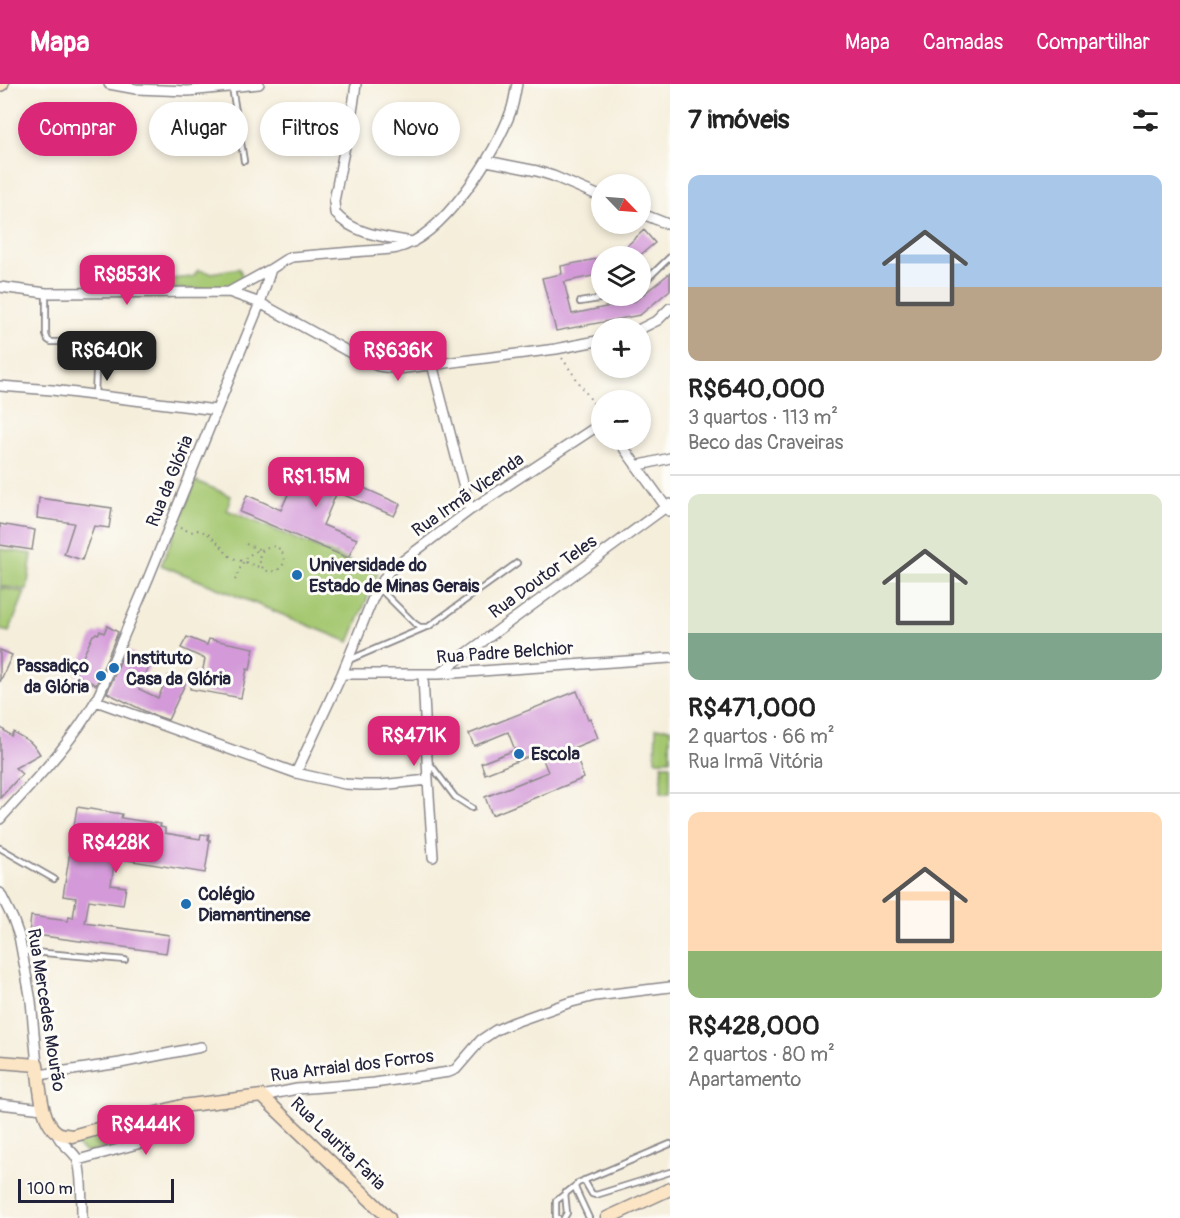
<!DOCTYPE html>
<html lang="pt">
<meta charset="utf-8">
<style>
body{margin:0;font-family:Pangolin,sans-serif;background:#f6f6f6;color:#222;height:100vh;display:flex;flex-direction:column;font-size:22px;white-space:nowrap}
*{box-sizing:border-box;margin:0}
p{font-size:20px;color:#767676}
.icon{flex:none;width:33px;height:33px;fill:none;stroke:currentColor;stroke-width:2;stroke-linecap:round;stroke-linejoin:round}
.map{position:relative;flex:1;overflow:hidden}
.side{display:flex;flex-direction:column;background:#fff;width:510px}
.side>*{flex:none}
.guide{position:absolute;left:18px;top:18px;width:561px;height:54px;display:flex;gap:12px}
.needle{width:39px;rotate:115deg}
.controls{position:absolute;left:591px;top:90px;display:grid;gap:12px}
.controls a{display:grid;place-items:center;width:60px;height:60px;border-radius:50%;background:#fff;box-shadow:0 3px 9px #0003;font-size:30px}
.scale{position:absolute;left:18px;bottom:15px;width:156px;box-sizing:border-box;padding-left:6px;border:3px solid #22223b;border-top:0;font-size:16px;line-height:21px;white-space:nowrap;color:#22223b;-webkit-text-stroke:4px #fdfcf7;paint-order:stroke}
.price{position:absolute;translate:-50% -51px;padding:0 14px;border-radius:12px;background:#db2777;color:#fff;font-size:20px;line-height:39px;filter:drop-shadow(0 2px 3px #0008)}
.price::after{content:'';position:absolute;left:50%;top:36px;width:18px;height:14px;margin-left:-9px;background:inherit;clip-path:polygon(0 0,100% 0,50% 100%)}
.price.on{background:#222;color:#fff}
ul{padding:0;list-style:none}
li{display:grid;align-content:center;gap:12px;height:318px;padding:0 18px}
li+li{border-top:2px solid #e0e0e0}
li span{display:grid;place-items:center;height:186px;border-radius:12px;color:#555}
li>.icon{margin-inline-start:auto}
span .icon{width:108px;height:108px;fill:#fffc;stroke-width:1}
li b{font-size:26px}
h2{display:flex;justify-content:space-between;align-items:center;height:72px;padding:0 18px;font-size:26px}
.pill{padding:0 21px;border-radius:27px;background:#fff;box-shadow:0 3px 9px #0003;font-size:21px;line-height:54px}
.pill.on{background:#db2777;color:#fff}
header{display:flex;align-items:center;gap:36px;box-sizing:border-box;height:84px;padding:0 30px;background:#db2777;color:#fff}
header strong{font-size:28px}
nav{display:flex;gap:33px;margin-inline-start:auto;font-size:21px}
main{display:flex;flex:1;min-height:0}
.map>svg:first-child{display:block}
.green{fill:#a4c770;stroke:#637456;stroke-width:1.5}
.building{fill:#d399d8}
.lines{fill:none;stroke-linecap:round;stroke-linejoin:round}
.lane-casing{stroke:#8c888b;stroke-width:8}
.street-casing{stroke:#8c888b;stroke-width:12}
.secondary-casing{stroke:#8c888b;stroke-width:15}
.path{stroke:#8c888b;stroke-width:2;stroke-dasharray:1.5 4.5;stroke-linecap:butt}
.lane{stroke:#fff;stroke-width:4.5}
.street{stroke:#fff;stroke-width:9}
.secondary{stroke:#fce5c4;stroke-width:12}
.poi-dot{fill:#1f6fb2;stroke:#fdfcf7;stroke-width:2}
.labels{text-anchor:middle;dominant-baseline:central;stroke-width:6;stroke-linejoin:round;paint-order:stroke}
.street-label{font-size:18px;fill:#22223b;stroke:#fdfcf7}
.poi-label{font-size:18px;font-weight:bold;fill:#22223b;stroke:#fdfcf7;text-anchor:start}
</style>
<header>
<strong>Mapa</strong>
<nav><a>Mapa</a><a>Camadas</a><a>Compartilhar</a></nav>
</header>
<main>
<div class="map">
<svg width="670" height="1134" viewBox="0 0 670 1134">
<rect width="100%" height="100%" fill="#fdfcf7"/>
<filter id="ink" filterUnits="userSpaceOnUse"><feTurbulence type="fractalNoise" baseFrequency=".0167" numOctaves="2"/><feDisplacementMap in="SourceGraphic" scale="12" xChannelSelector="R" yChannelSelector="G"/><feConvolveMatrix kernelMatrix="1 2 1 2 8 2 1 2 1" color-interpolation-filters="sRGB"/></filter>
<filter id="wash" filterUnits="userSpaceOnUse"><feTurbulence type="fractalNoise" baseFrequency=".008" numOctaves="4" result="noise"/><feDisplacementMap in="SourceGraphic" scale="24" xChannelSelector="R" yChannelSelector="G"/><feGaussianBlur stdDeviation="1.35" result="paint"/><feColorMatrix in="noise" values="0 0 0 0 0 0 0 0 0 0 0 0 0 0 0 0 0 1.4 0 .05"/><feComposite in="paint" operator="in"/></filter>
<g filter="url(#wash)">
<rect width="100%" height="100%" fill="#f5eedb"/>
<!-- green -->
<path class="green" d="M239,184l4,9 -6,7 -8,5h-102l-2,-6 68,-6 5,-7 13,3z
M196,397l35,15 -4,14 151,63 -29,69 -188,-77z
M0,465l32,5 -5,36 -27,-4z
M0,504l25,4 -16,40 -9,-2z
M656,644h14v32h-15z
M662,681h8v28h-9z
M150,1041l3,11 -67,17 -15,-12z"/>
<g id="blocks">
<!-- building -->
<path class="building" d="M644,146l11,13 -16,13h-23z
M602,174v16l-38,8 8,32 63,-13 35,-28v17l-30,25 -84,16 -14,-53 20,-4 -1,-8z
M303,377l97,43 -6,12 -57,-24 -14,33 34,14 -9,19 -108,-46 7,-17 34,15z
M39,414l73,10 -3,20 -15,-2 -12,34 -18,-6 10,-31 -37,-5z
M0,440l35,6 -3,20 -32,-5z
M107,542l11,6 -22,53 -21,-11 18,-39h1l2,-2 2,1 2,-3 4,2z
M187,553l20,8 2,-6 45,9 -4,22 -3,-1 -6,29 -51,-9 3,-16 9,1 3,-15 -24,-11z
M0,566l12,5 -12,27z
M125,566l26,12 -12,27 19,9 10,-22 17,8 -17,36 -17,-6 -44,-21z
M577,607l11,28 2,-1 8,20 -25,10 11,30 -92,37 -7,-18 63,-25 -8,-20 -55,22 -4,-11 34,-13 -7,-18 -34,14 -5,-12z
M0,643l11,9 2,-4 16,9 7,7 4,6 -25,14 7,6 -22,24z
M77,723l45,7 -1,4 40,6 -1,3 5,1v5l35,6 1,-5 8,1 -1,5h2l-5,33 -90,-15 -4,27 15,2 -3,18 -34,-5 -4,23 84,12 -3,18 -137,-19 2,-18 37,5 1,-4 4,1 3,-20 -13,-2z"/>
</g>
</g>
<g filter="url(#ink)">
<use href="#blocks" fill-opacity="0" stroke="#8c888b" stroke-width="1.5"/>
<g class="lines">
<defs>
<path id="lane" d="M232,3l12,74
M640,202l30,-29
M46,209v42l2,5 3,2h38c5,1 7,4 8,9l-2,44
M580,218l37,-6
M379,504l35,35 6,4h8l89,-64
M349,576l75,-32
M428,677l27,36 17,11
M0,764l54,31
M22,867l103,9
M584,1096l8,14 4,1 74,-23
M558,1134l-2,-1v-16l19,-15
M564,1134l3,-5 -2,-20
M589,1134l-13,-28 -1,-4 3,-3 92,-39"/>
<path id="street" d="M109,0l27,5 52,2 71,-7
M356,0l-3,22 -19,95 1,12c18,22 53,24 78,29
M487,77l50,10 16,5 49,21
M640,129l30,12
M0,203l46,6 183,-1 31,11 98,54 20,9 20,3 158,-20 46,-9
M229,208l42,-23
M640,245l18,-9 12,-12
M432,280l38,146
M0,302l52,4 164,20
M618,356l51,71
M636,382l34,-8
M109,587l39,-92 112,-276 11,-34 14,-9 7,-3c24,-2 49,-4 73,-6 11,-1 22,-1 32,-3 46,-11 99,-95 114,-137 3,-9 4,-18 6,-27
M440,589l230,-169
M342,590h97l231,-16
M423,591l5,105 5,77
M96,617l200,72 49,11 16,1h19l48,-5
M296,689l46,-99 31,-76 15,-26 82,-62 132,-87
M0,735c33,-37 70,-74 95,-117 5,-8 8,-17 12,-26
M0,809l13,26 6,17 12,65 6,64
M39,991l81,-12 81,-16
M262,1012l35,-7 77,-6 75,-11 7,-3 25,-29 15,-10 16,-7 56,-20 27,-7 75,-9
M0,1020l43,5
M56,1048c4,12 14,16 20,25 6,9 6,49 6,61
M78,1076l85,-23 -4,-25"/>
<path id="secondary" d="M0,1l2,-1
M0,978l37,3c3,19 3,57 21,68 4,2 10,2 14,3l110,-30 80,-10 127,122
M607,1134l63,-29"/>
</defs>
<!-- lane casing -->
<use href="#lane" class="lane-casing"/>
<!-- street casing -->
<use href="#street" class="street-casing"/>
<!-- secondary casing -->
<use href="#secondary" class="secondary-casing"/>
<!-- path -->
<path class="path" d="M562,274l38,55
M180,444l11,4 6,-2 10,3 13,12 8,10 5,3 29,10
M246,460l15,6
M235,496c3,-6 6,-16 11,-22 7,-7 22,-13 31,-11 22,18 -12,36 -17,15 -2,-6 1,-10 5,-14"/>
<!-- lane -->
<use href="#lane" class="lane"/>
<!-- street -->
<use href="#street" class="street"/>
<!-- secondary -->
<use href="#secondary" class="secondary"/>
</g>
</g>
<!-- markers -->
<g class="poi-dot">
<circle cx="297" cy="491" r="6"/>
<circle cx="114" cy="584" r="6"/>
<circle cx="101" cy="592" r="6"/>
<circle cx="519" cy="670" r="6"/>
<circle cx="186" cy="820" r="6"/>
</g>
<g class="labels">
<!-- street labels -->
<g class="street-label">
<text transform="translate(170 397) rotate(-68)">Rua da Glória</text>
<text transform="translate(468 411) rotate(-35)">Rua Irmã Vicenda</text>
<text transform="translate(543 493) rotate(-36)">Rua Doutor Teles</text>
<text transform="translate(505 569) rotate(-4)">Rua Padre Belchior</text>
<text transform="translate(46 926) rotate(81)">Rua Mercedes Mourão</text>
<text transform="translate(352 982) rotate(-7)">Rua Arraial dos Forros</text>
<text transform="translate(338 1060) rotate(44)">Rua Laurita Faria</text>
</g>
<!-- poi labels -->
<g class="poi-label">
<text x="309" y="481">Universidade do<tspan x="309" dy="21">Estado de Minas Gerais</tspan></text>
<text x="126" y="574">Instituto<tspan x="126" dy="21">Casa da Glória</tspan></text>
<text x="89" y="582" text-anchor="end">Passadiço<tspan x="89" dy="21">da Glória</tspan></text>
<text x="531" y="670">Escola</text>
<text x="198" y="810">Colégio<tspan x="198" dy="21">Diamantinense</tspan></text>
</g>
</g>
</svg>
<div class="controls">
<a><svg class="needle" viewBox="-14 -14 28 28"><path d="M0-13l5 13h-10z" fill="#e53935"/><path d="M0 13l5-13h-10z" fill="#767676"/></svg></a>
<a><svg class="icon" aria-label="layers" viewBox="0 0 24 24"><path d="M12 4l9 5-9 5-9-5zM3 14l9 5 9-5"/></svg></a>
<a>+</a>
<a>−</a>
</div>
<div class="scale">100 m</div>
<b class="price" style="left:127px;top:222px">R$853K</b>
<b class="price on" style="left:107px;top:298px">R$640K</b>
<b class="price" style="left:398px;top:298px">R$636K</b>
<b class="price" style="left:316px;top:424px">R$1.15M</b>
<b class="price" style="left:414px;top:683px">R$471K</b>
<b class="price" style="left:116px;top:790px">R$428K</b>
<b class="price" style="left:146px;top:1072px">R$444K</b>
<div class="guide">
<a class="pill on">Comprar</a>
<a class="pill">Alugar</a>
<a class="pill">Filtros</a>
<a class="pill">Novo</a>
</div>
</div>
<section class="side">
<h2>7 imóveis<svg class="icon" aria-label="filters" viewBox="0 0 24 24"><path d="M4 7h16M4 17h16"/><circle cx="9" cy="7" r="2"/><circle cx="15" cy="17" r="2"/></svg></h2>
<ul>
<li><span style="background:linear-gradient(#a9c7e8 60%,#b9a48a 0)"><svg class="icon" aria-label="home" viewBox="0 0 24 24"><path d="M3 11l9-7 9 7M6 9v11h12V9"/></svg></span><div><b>R$640,000</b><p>3 quartos · 113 m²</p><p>Beco das Craveiras</p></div></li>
<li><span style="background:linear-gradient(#dfe7d0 75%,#7fa58c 0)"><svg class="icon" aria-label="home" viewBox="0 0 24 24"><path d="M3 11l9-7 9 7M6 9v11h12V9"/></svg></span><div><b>R$471,000</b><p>2 quartos · 66 m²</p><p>Rua Irmã Vitória</p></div></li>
<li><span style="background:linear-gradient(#ffd9b3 75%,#8fb573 0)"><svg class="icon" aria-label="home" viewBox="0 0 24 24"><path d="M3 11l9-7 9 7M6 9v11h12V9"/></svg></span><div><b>R$428,000</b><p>2 quartos · 80 m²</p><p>Apartamento</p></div></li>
</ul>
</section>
</main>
